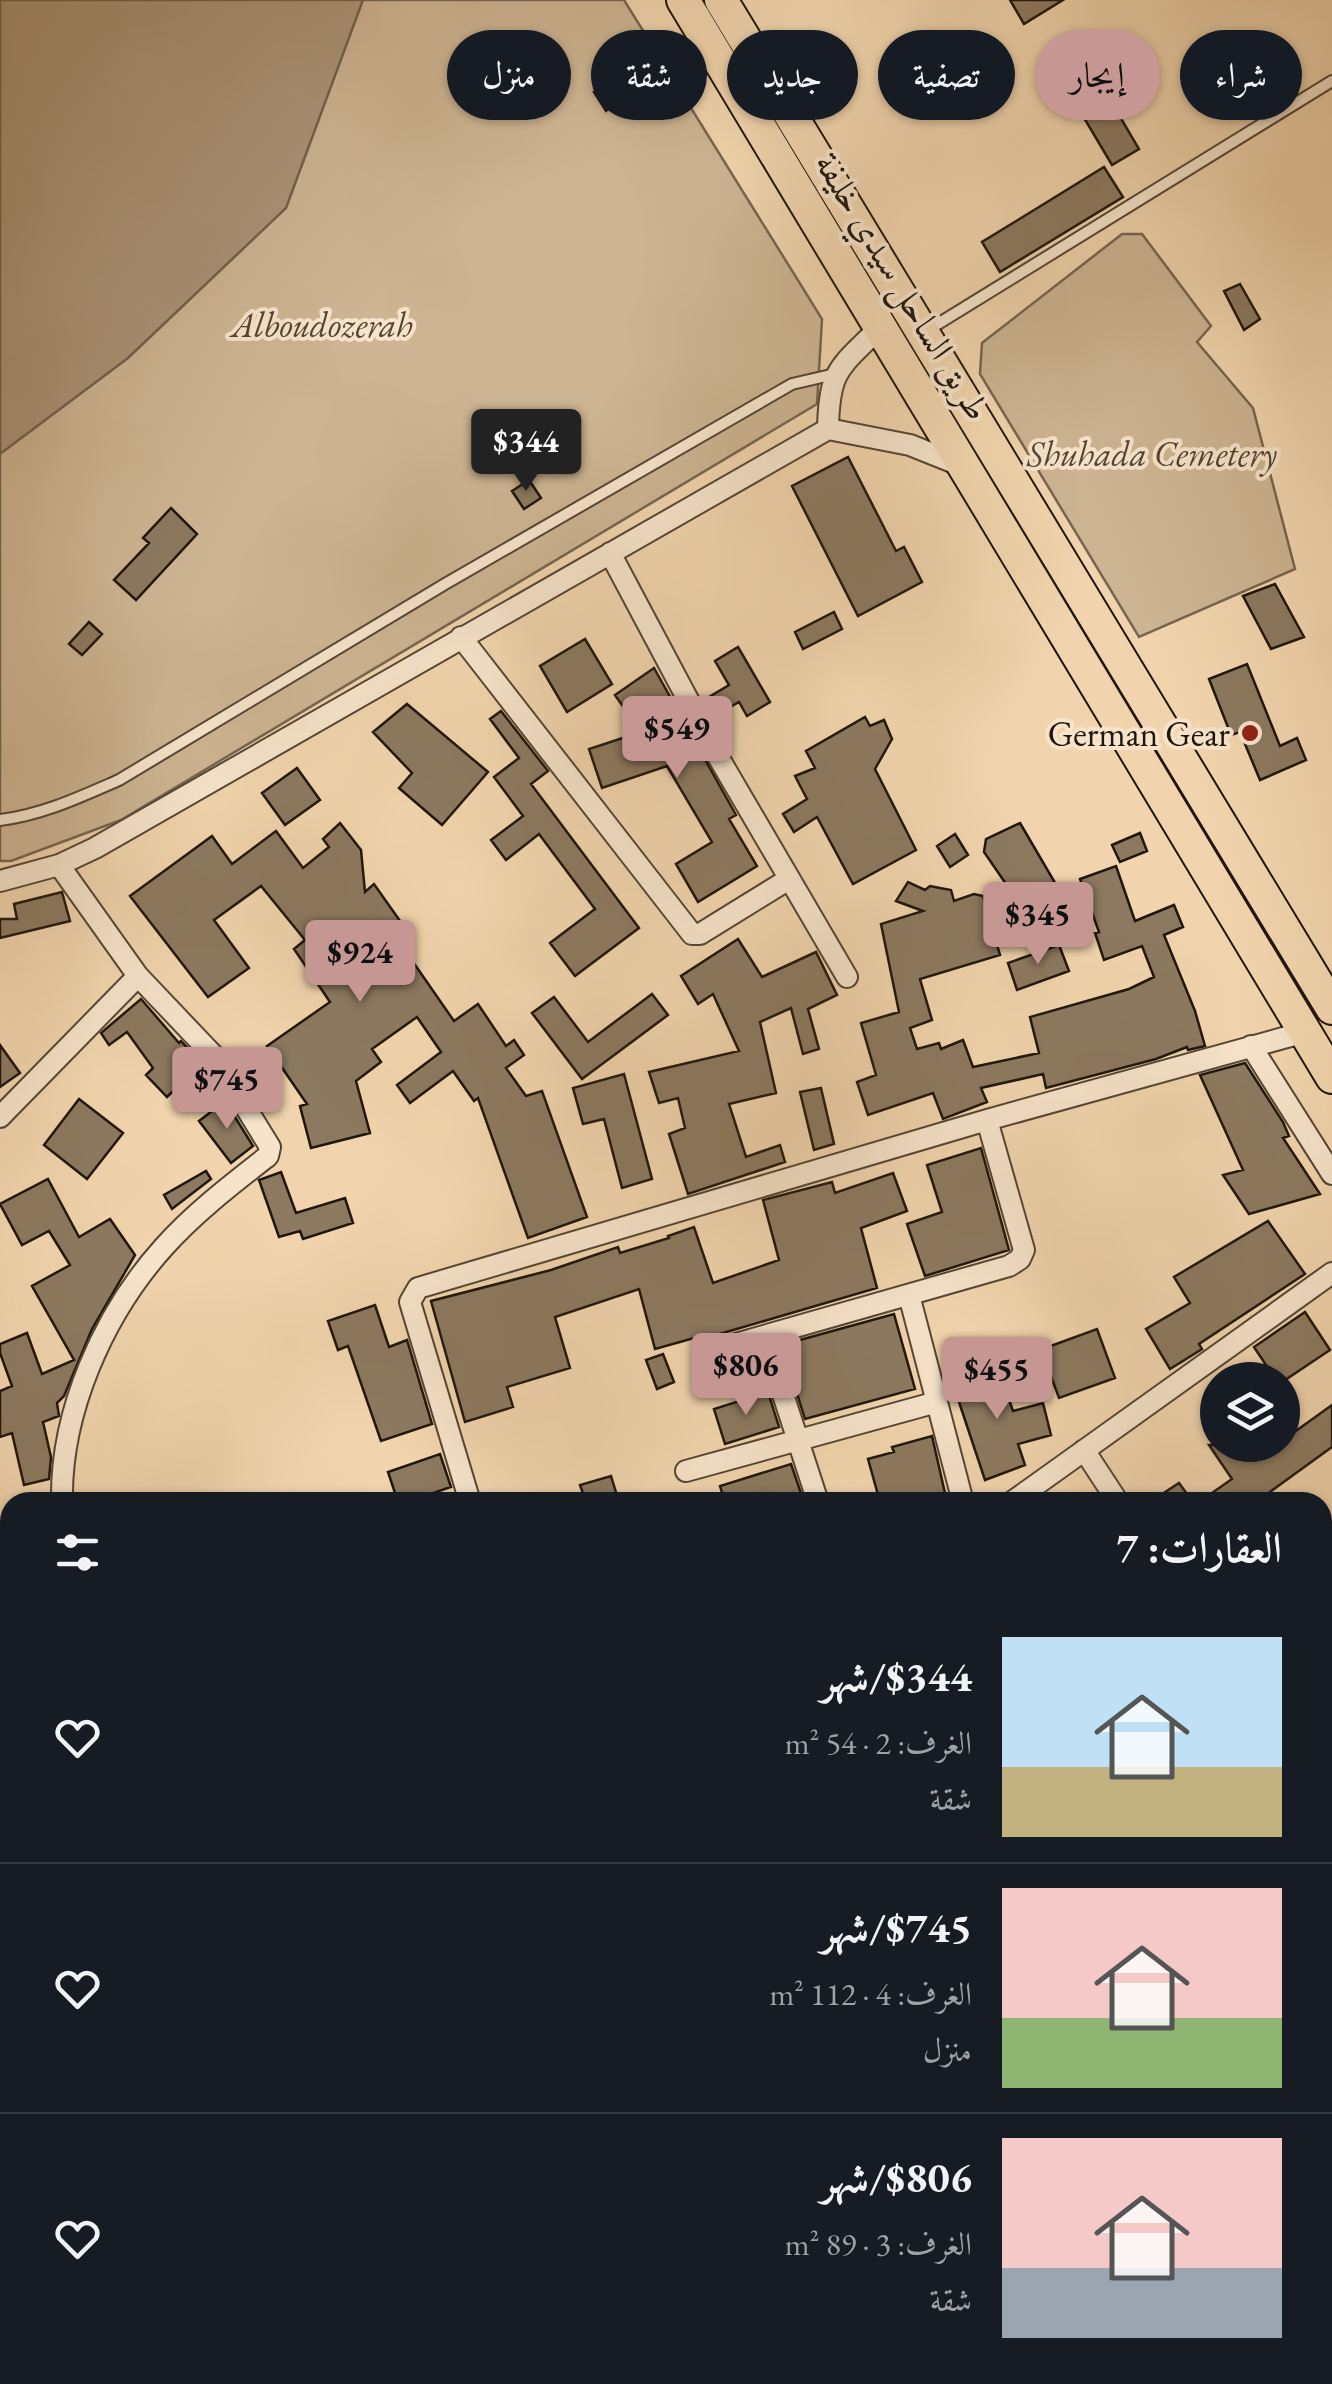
<!DOCTYPE html>
<html lang="ar">
<meta charset="utf-8">
<style>
body{margin:0;font-family:"EB Garamond",Amiri,serif;background:#20242c;color:#f1f3f6;direction:rtl;height:100vh;display:flex;flex-direction:column;font-size:38px;white-space:nowrap}
*{box-sizing:border-box;margin:0}
p{font-size:32px;color:#9ea1a6}
.icon{flex:none;width:55px;height:55px;fill:none;stroke:currentColor;stroke-width:2;stroke-linecap:round;stroke-linejoin:round}
.map{position:relative;flex:1;overflow:hidden;direction:ltr}
.sheet{position:absolute;left:0px;top:1492px;width:1332px;height:892px;display:flex;flex-direction:column;background:#171b24;border-radius:30px 30px 0 0;box-shadow:0 2px 8px #0004;direction:rtl}
.sheet>*{flex:none}
.banner{position:absolute;left:30px;top:30px;width:1272px;height:90px;direction:rtl;display:flex;gap:20px}
.controls{position:absolute;left:1200px;top:1362px;display:grid;gap:20px}
.controls a{display:grid;place-items:center;width:100px;height:100px;border-radius:50%;background:#171b24;box-shadow:0 2px 8px #0004;font-size:50px}
.price{position:absolute;translate:-50% -85px;padding:0 22px;border-radius:10px;background:#c59692;color:#111;font-size:32px;line-height:65px;filter:drop-shadow(0 2px 5px #0008)}
.price::after{content:'';position:absolute;left:50%;top:60px;width:30px;height:22px;margin-left:-15px;background:inherit;clip-path:polygon(0 0,100% 0,50% 100%)}
.price.on{background:#222;color:#fff}
ul{padding:0;list-style:none}
li{display:flex;align-items:center;gap:30px;height:250px;padding:0 50px}
li+li{border-top:2px solid #363941}
li span{display:grid;place-items:center;flex:none;width:280px;height:200px;border-radius:0px;color:#555}
li>.icon{margin-inline-start:auto}
span .icon{width:120px;height:120px;fill:#fffc;stroke-width:1}
li b{font-size:42px}
h2{display:flex;justify-content:space-between;align-items:center;height:120px;padding:0 50px;font-size:42px}
.chip{padding:0 35px;border-radius:45px;background:#171b24;box-shadow:0 2px 8px #0004;font-size:35px;line-height:90px}
.chip.on{background:#c59692;color:#111}
.map>svg:first-child{display:block}
.green{fill:#cdb492;stroke:#766550;stroke-width:2.5}
.water{fill:#aa9377;stroke:#72614d;stroke-width:2.5}
.building{fill:#8c7960;stroke:#1f160d;stroke-width:2.5}
.lines{fill:none;stroke-linecap:round;stroke-linejoin:round}
.service-casing{stroke:#544635;stroke-width:14}
.minor-casing{stroke:#544635;stroke-width:24}
.trunk-casing{stroke:#1f160d;stroke-width:36}
.service{stroke:#f6e3ca;stroke-width:10}
.minor{stroke:#f6e3ca;stroke-width:20}
.trunk{stroke:#f1d4ad;stroke-width:32}
.poi-dot{fill:#8f2418;stroke:#f6e3ca;stroke-width:4}
.labels{text-anchor:middle;dominant-baseline:central;stroke-width:8;stroke-linejoin:round;paint-order:stroke}
.street-label{font-size:35px;fill:#1f160d;stroke:#f6e3ca}
.park-label{font-size:35px;font-style:italic;fill:#534535;stroke:#f6e3ca}
.poi-label{font-size:35px;fill:#1f160d;stroke:#f6e3ca;text-anchor:end}
</style>
<div class="map">
<svg width="1332" height="2384" viewBox="0 0 1332 2384">
<rect width="100%" height="100%" fill="#f1d4ad"/>
<filter id="stains"><feTurbulence type="fractalNoise" baseFrequency=".002" numOctaves="4"/><feColorMatrix values="0 0 0 0 .2 0 0 0 0 .09 0 0 0 0 .02 0 0 0 .5 -.17"/></filter>
<radialGradient id="worn" r=".72"><stop offset=".6" stop-color="#630" stop-opacity="0"/><stop offset="1" stop-color="#630" stop-opacity=".3"/></radialGradient>
<!-- green -->
<path class="green" d="M0,0h624l198,319 -5,85 -696,416 -110,41h-11z
M1122,234h20l69,92 -14,16 56,66 42,161 -156,68 -159,-263 2,-31z"/>
<!-- water -->
<path class="water" d="M0,0h363l-77,208 -158,150 -128,96z"/>
<!-- building -->
<path class="building" d="M1010,0h53l-39,24z
M1076,42l63,107 -27,16 -63,-106z
M611,84l7,17 -12,10 -12,-19z
M1104,167l19,30 -123,75 -18,-30z
M1240,284l20,35 -16,11 -20,-39z
M848,457l48,94 8,-4 18,35 -64,34 -66,-130z
M529,480l12,18 -17,11 -12,-18z
M171,508l26,26 -61,66 -22,-20 35,-37 -6,-5z
M1275,584l29,53 -33,12 -28,-53z
M834,612l8,17 -39,20 -8,-17z
M89,622l13,12 -20,21 -13,-11z
M585,639l27,45 -45,28 -27,-46z
M738,647l32,55 -23,14 -8,-14 -26,15 -9,-17 25,-15 -14,-24z
M1247,664l33,82 17,-8 9,22 -46,20 -20,-48 -9,3 -22,-56z
M654,668l82,147 -7,4 28,47 -59,36 -22,-38 36,-22 -45,-76 -65,22 -13,-39 52,-17 -26,-37z
M407,704l81,68 -46,53 -43,-37 13,-15 -39,-41z
M501,711l47,60 -17,13 108,144 -64,48 -25,-33 45,-34 -56,-75 -33,26 -15,-20 32,-24 -29,-39 25,-19 -29,-39z
M865,717l5,9 14,-6 8,19 -17,30 41,81 -63,34 -36,-67 -23,15 -11,-18 24,-15 -12,-23 20,-8 -9,-17z
M297,768l23,32 -35,25 -23,-32z
M340,823l21,27 4,42 9,-8 31,44 -10,8 59,85 24,-17 28,42 8,-6 10,15 -18,13 20,28 16,-5 45,126 -59,21 -50,-140 -4,3 -21,-30 -43,32 -13,-18 44,-33 -24,-35 -45,32 9,13 -25,19 14,52 -59,15 -11,-42 7,-2 -40,-58 63,-44 -36,-53 11,-9 -44,-54 -47,34 35,48 -41,29 -78,-101 82,-60 20,28 44,-33 27,37 26,-21 -6,-8z
M1020,823l41,70 -27,17 -19,-3 -14,-22 5,-1 -22,-32 2,-13z
M1140,833l7,18 -27,11 -8,-17z
M955,834l13,21 -18,12 -13,-21z
M1116,866l19,55 39,-16 9,22 -19,8 31,76 10,35 -17,4 -1,-3 -31,12 -110,29 -3,-14 -62,14 6,14 -44,17 -10,-26 -65,22 -11,-33 19,-7 -15,-52 38,-11 -18,-88 42,-13 -27,-10 12,-19 17,8 5,-4 21,4 3,11 20,-7 9,2 17,59 -80,24 12,41 -22,8 7,21 22,-6 2,6 22,-9 10,27 66,-14 -9,-36 99,-28 25,-12 -12,-31 -38,14 -9,-27 4,-1 -19,-53z
M62,892l8,29 -70,17v-19h17l-3,-15z
M738,939l24,38 54,-25 21,43 -29,14 11,40 -16,5 -12,-46 -31,14 16,71 -47,11 17,53 34,-12 5,17 -97,32 -19,-60 16,-6 -7,-30 -19,5 -10,-31 90,-21 -26,-57 -15,10 -17,-28z
M1059,945l10,26 -52,19 -9,-27z
M652,994l16,21 -86,64 -50,-66 22,-16 34,45z
M141,999l38,44 2,-2 21,23 -35,33 -21,-22 7,-7 -26,-36 -18,13 -8,-12z
M0,1045l20,28 -20,14z
M1245,1063l38,59 6,14 -6,2 37,56 -71,20 -26,-39 20,-5 -43,-95z
M624,1074l28,105 -30,9 -18,-69 -21,5 -10,-36z
M821,1088l13,56 -20,6 -14,-58z
M79,1099l44,34 -36,46 -43,-34z
M225,1101l28,45 -22,17 -32,-42z
M981,1148l28,102 -84,26 -18,-52 35,-12 -15,-47z
M206,1171l5,8 -39,30 -8,-14z
M281,1172l15,41 49,-15 8,25 -50,16 -3,-8 -21,6 -20,-57z
M893,1173l14,38 -46,17 16,60 -171,50 -1,-3 -50,14 -16,-60 -84,28 15,51 -63,19 6,20 -48,15 -34,-121 120,-31 67,-23 2,6 49,-15 -1,-2 26,-9 19,56 66,-23 -16,-60 69,-18 3,11z
M48,1179l31,58 31,-18 25,36 -43,74 -28,67 -7,7 2,13 -16,6 8,35 -2,22 -25,6 -12,-52 -12,4v-46l12,-5 -12,-33v-9l27,-11 15,41 32,-14 -42,-74 38,-21 -21,-34 -27,14 -22,-41z
M1268,1221l37,53 -106,70 3,5 -32,20 -24,-40 44,-26 -16,-26z
M375,1305l14,42 18,-7 25,84 -51,17 -33,-95 -10,4 -10,-29z
M1305,1312l25,38 -48,32 -6,-2 -22,-33z
M894,1314l21,75 -110,30 -11,-35 5,-2 -10,-39z
M1097,1329l18,49 -56,20 -13,-35 -33,8 -6,-24 16,-4 3,12z
M663,1354l11,28 -17,7 -11,-29z
M997,1365l16,46 30,-8 8,32 -33,9 7,21 -40,15 -33,-99z
M768,1392l11,35 -54,17 -11,-35z
M1332,1405v42l-76,55h-57l33,-23 -23,-34h73v-4z
M932,1436l15,66h-67l-12,-43 26,-7 -2,-5z
M440,1454l11,33 -44,15h-9l-10,-30z
M791,1464l13,38h-79l-5,-16z
M611,1476l8,26h-33l-6,-17z
M1179,1483l14,19h-43z"/>
<g class="lines">
<defs>
<path id="service" d="M928,330l404,-249
M0,820c42,-5 80,-23 119,-40l326,-196 347,-200 43,-10
M254,2375l6,9
M316,2375l6,9"/>
<path id="minor" d="M828,429c1,-61 12,-61 52,-102
M610,553l110,207 127,217
M461,637l231,297h8l89,-55
M59,865l79,111 76,80 56,91 -2,9c-36,28 -75,58 -105,92 -60,67 -103,165 -101,254
M0,881l59,-16 36,-17 733,-419 82,16 55,22
M1251,1046l81,128
M0,1117l138,-141
M909,1295l54,207
M764,1336l54,166
M711,1351l298,-85 11,-7 4,-9 -37,-130
M1084,1450l34,52
M686,1471l251,-69
M470,1502l-60,-200 8,-14 569,-168 318,-88
M1012,1502l320,-229
M0,1632l10,-4
M1322,1659l10,-6
M1322,1697l10,-5
M0,1858l10,13
M0,2194l10,-7
M0,2346l10,-8
M132,2384l9,-9
M178,2384l13,-9"/>
<path id="trunk" d="M683,0l649,1077
M721,0l611,1008"/>
</defs>
<!-- service casing -->
<use href="#service" class="service-casing"/>
<!-- minor casing -->
<use href="#minor" class="minor-casing"/>
<!-- trunk casing -->
<use href="#trunk" class="trunk-casing"/>
<!-- service -->
<use href="#service" class="service"/>
<!-- minor -->
<use href="#minor" class="minor"/>
<!-- trunk -->
<use href="#trunk" class="trunk"/>
</g>
<!-- markers -->
<circle class="poi-dot" cx="1250" cy="733" r="10"/>
<g class="labels">
<!-- street labels -->
<g class="street-label">
<text transform="translate(903 286) rotate(59)">طريق الساحل سيدي خليفة</text>
</g>
<!-- park labels -->
<g class="park-label">
<text x="322" y="324">Alboudozerah</text>
<text x="1152" y="453">Shuhada Cemetery</text>
</g>
<!-- poi labels -->
<g class="poi-label">
<text x="1230" y="733">German Gear</text>
</g>
</g>
<rect width="100%" height="100%" filter="url(#stains)"/>
<rect width="100%" height="100%" fill="url(#worn)"/>
</svg>
<div class="controls">
<a><svg class="icon" aria-label="layers" viewBox="0 0 24 24"><path d="M12 4l9 5-9 5-9-5zM3 14l9 5 9-5"/></svg></a>
</div>
<b class="price on" style="left:526px;top:494px">$344</b>
<b class="price" style="left:677px;top:781px">$549</b>
<b class="price" style="left:1038px;top:967px">$345</b>
<b class="price" style="left:360px;top:1005px">$924</b>
<b class="price" style="left:227px;top:1132px">$745</b>
<b class="price" style="left:746px;top:1418px">$806</b>
<b class="price" style="left:997px;top:1422px">$455</b>
<div class="banner">
<a class="chip">شراء</a>
<a class="chip on">إيجار</a>
<a class="chip">تصفية</a>
<a class="chip">جديد</a>
<a class="chip">شقة</a>
<a class="chip">منزل</a>
</div>
<section class="sheet">
<h2>العقارات: 7<svg class="icon" aria-label="filters" viewBox="0 0 24 24"><path d="M4 7h16M4 17h16"/><circle cx="9" cy="7" r="2"/><circle cx="15" cy="17" r="2"/></svg></h2>
<ul>
<li><span style="background:linear-gradient(#bfe0f5 65%,#c2b280 0)"><svg class="icon" aria-label="home" viewBox="0 0 24 24"><path d="M3 11l9-7 9 7M6 9v11h12V9"/></svg></span><div><b>$344/شهر</b><p>الغرف: 2 · 54 m²</p><p>شقة</p></div><svg class="icon" aria-label="heart" viewBox="0 0 24 24"><path d="M12 20l-8-8c-3-5 5-10 8-4 3-6 11-1 8 4z"/></svg></li>
<li><span style="background:linear-gradient(#f6c9c9 65%,#8fb573 0)"><svg class="icon" aria-label="home" viewBox="0 0 24 24"><path d="M3 11l9-7 9 7M6 9v11h12V9"/></svg></span><div><b>$745/شهر</b><p>الغرف: 4 · 112 m²</p><p>منزل</p></div><svg class="icon" aria-label="heart" viewBox="0 0 24 24"><path d="M12 20l-8-8c-3-5 5-10 8-4 3-6 11-1 8 4z"/></svg></li>
<li><span style="background:linear-gradient(#f6c9c9 65%,#9aa5b1 0)"><svg class="icon" aria-label="home" viewBox="0 0 24 24"><path d="M3 11l9-7 9 7M6 9v11h12V9"/></svg></span><div><b>$806/شهر</b><p>الغرف: 3 · 89 m²</p><p>شقة</p></div><svg class="icon" aria-label="heart" viewBox="0 0 24 24"><path d="M12 20l-8-8c-3-5 5-10 8-4 3-6 11-1 8 4z"/></svg></li>
</ul>
</section>
</div>
